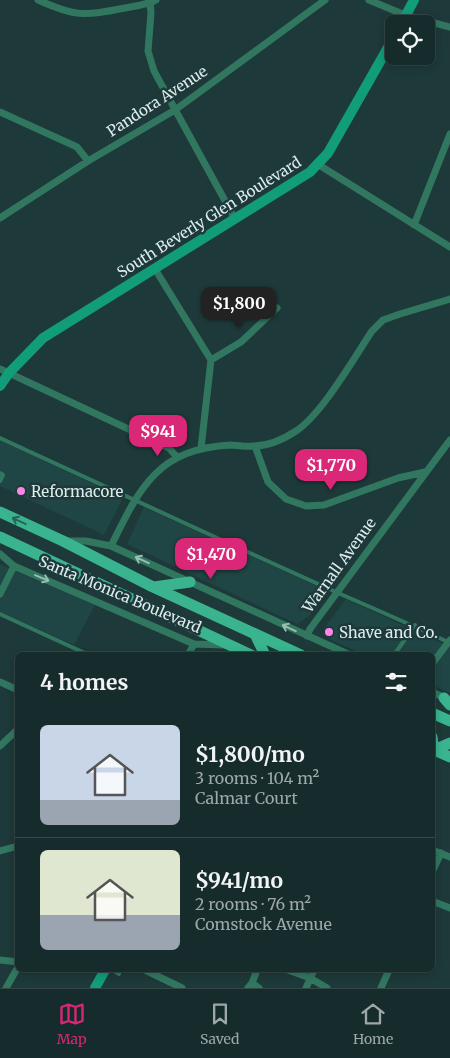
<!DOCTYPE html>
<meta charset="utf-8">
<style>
body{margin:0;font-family:Merriweather,serif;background:#233737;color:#f1f3f6;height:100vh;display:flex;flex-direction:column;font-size:19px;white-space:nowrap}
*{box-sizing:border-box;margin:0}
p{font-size:16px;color:#9ea7a9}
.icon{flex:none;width:28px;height:28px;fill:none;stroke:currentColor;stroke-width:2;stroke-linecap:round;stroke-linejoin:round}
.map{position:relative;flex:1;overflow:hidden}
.drawer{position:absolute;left:15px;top:652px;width:420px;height:320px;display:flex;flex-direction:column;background:#162b2b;border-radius:8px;box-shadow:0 2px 8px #0003,0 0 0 1px #354747}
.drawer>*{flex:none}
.tools{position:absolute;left:385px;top:15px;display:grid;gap:10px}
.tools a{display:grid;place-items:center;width:50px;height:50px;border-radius:8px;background:#162b2b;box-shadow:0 2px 8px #0003,0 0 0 1px #354747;font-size:25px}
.price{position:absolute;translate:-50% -42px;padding:0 11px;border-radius:10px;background:#db2777;color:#fff;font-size:16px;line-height:32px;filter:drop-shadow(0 1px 2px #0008)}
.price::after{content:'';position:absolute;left:50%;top:30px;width:15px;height:11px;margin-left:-8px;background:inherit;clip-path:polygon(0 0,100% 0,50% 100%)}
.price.current{background:#222;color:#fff}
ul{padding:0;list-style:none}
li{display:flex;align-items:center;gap:15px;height:125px;padding:0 25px}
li+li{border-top:1px solid #354747}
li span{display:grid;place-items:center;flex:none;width:140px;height:100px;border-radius:8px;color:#555}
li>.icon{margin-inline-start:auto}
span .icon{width:60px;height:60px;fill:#fffc;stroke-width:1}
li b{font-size:21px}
h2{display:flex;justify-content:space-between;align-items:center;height:60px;padding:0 25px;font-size:21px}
.menu{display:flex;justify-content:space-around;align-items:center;height:70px;border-top:1px solid #354747;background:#162b2b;font-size:14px;color:#9ea7a9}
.menu a{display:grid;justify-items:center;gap:2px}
.menu .current{color:#db2777}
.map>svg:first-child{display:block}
.built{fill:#204545}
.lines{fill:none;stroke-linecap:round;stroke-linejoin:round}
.lane{stroke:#317760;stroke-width:4}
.street{stroke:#317760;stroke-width:7}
.secondary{stroke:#119d78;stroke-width:10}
.primary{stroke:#39b48e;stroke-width:11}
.oneway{stroke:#276457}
.oneway2{stroke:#98bdb4}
.poi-dot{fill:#fa87e6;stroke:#1e3939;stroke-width:2}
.labels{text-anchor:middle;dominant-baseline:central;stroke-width:5;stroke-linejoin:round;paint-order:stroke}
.street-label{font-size:15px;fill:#dcecec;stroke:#1e3939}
.poi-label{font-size:15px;fill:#dcecec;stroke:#1e3939;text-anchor:start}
</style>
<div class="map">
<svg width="450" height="988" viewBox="0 0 450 988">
<rect width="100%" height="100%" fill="#1e3939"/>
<!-- built -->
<path class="built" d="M0,440l123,58 -19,37 -104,-49z
M144,507l184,84 -19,25 -12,8 -170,-80z
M0,564l95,41 -21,40 -74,-33z
M346,599l104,48v46l-17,-8 -1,-30h-67l-38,-17 -3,-10z"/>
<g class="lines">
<!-- lane -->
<path class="lane" d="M0,438c112,52 225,104 338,155 37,16 74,32 110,49
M0,473l3,2 -3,6
M0,614l89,41
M394,655l21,-30
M113,970l6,4"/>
<!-- street -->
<path class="street" d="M38,0c38,17 46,16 87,8 10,-2 21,-3 31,-8
M150,0l1,13 -3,38 6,20 81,148
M369,0l36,15 45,12
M0,112l77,35 11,14
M319,165l131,82
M0,218l88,-57 87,-51 150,-110
M414,225l36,-91
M155,269l56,91 -10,88
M211,360l30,-18 36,-34
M0,369l169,79 8,9
M255,446l13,36 18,17 20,7 18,-1 74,-27 27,-6
M67,541h19l25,5 239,109
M111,546c29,-59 47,-97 119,-101 8,0 16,2 23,1 15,0 31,-7 43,-15 26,-17 58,-73 76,-100l11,-11 17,-6 50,-15
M0,554l14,12 180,78 30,1
M0,594l14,-28
M307,636l3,-7 140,-189
M188,655l6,-11
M432,664l18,-24
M0,682l18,8
M432,692l15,7
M0,746l18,-17
M432,850l18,7
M0,851l18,-5
M432,872l9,-19
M432,901l18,7
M0,960l18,2
M145,970l37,18
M288,970l22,8 17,10
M252,983l5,-13
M6,988l12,-21
M248,988l4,-5 7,5
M306,988l8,-18
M381,988l8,-18"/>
<!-- secondary -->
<path class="secondary" d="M401,24l13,-24
M0,386l9,-13 34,-35 267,-166 18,-19 66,-116
M95,988l10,-18"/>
<!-- primary -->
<path class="primary" d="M0,512l63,29 90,46 148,68
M0,537l251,118
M154,587l36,-5
M255,634l10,21
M444,698l6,7
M432,713l18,8
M432,737l2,13
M432,749l18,8
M434,750l16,-7"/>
</g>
<!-- one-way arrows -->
<defs><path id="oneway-shaft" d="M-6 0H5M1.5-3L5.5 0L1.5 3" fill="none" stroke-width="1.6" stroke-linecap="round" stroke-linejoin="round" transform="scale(1.25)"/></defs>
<use class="oneway" href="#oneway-shaft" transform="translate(19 521) rotate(-155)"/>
<g class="oneway2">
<use href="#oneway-shaft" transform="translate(142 560) rotate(-155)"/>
<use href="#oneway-shaft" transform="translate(42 578) rotate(23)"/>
<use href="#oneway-shaft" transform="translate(289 628) rotate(-155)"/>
</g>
<!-- markers -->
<g class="poi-dot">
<circle cx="21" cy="491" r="5"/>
<circle cx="329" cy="632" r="5"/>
</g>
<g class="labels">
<!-- street labels -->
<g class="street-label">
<text transform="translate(157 101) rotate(-33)">Pandora Avenue</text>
<text transform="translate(209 217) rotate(-32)">South Beverly Glen Boulevard</text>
<text transform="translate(339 565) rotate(-54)">Warnall Avenue</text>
<text transform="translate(120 594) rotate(23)">Santa Monica Boulevard</text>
</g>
<!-- poi labels -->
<g class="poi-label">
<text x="31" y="491">Reformacore</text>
<text x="339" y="632">Shave and Co.</text>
</g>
</g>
</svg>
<div class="tools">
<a><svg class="icon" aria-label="locate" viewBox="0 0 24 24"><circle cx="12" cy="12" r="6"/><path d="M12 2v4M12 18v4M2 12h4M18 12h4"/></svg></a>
</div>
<b class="price current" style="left:239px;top:329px">$1,800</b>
<b class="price" style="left:158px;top:457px">$941</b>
<b class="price" style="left:331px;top:491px">$1,770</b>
<b class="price" style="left:211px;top:580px">$1,470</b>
<section class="drawer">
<h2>4 homes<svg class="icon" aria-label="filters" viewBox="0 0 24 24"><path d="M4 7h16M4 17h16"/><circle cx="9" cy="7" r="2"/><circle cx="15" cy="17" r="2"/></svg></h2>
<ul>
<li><span style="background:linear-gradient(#c9d6e8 75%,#9aa5b1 0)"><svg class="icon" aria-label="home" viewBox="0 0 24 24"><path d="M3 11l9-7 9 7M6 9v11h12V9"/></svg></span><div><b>$1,800/mo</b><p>3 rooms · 104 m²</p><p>Calmar Court</p></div></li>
<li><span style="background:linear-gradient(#dfe7d0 65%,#9aa5b1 0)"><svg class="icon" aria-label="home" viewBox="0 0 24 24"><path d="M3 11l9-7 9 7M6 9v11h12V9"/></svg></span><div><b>$941/mo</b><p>2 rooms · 76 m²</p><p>Comstock Avenue</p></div></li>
</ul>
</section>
</div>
<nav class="menu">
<a class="current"><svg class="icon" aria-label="map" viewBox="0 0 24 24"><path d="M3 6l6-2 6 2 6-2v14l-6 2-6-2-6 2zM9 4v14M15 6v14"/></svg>Map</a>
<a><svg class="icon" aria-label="saved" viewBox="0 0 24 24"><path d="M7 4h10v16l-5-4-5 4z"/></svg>Saved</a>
<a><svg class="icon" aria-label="home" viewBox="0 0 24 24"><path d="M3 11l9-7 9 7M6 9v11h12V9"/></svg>Home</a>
</nav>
